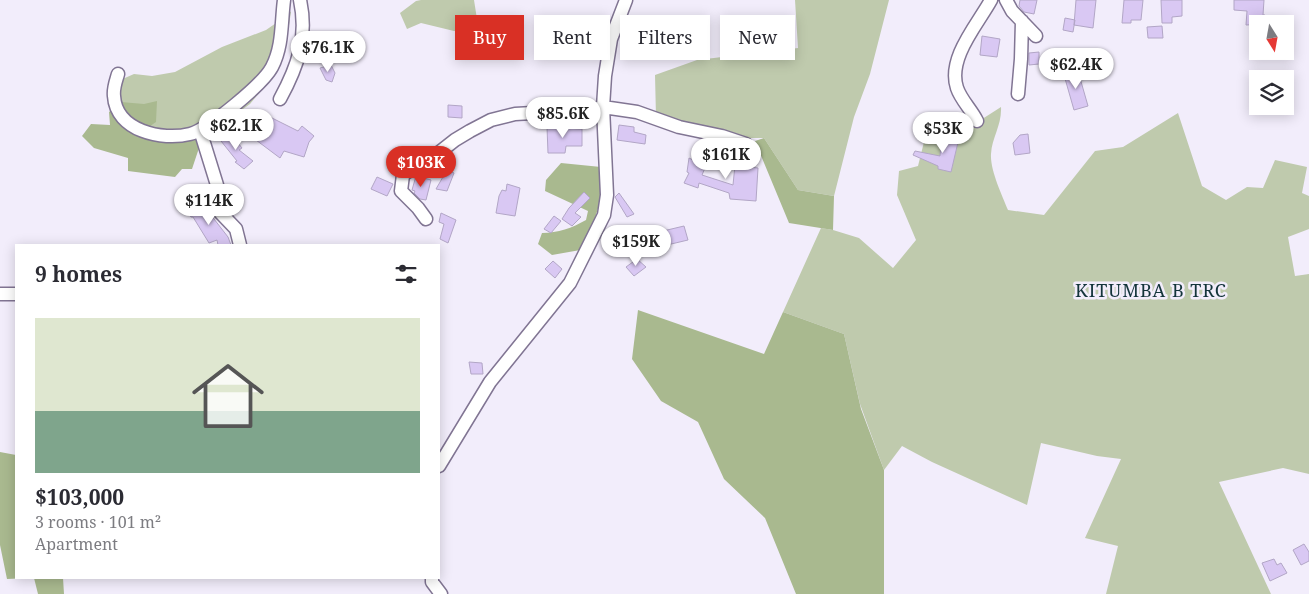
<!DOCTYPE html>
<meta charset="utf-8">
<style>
body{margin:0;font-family:"Noto Serif",serif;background:#f2f2f3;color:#2b2b33;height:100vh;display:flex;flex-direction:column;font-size:19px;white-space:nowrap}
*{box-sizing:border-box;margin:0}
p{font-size:16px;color:#7c7c81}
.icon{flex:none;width:28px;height:28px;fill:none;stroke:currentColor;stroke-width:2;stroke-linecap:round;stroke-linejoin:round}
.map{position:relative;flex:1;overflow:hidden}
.details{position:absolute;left:15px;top:244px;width:425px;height:335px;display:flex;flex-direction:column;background:#fff;border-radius:0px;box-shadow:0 2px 12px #0003}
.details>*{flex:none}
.guide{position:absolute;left:455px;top:15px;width:475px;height:45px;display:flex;gap:10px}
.needle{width:32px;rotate:169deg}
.buttons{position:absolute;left:1249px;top:15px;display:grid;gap:10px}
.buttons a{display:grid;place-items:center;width:45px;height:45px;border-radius:0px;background:#fff;box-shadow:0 2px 12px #0003;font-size:25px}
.price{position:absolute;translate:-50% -42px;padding:0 11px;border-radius:18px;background:#fff;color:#222;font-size:16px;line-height:32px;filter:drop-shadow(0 1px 2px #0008)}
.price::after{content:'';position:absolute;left:50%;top:30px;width:15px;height:11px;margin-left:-8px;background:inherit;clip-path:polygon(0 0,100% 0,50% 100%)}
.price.current{background:#d93025;color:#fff}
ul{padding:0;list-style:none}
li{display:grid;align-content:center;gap:10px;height:265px;padding:0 20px}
li span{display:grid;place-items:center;height:155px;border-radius:0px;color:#555}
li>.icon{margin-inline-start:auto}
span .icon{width:90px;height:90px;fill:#fffc;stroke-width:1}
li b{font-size:21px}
h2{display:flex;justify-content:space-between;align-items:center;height:60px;padding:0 20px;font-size:21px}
.pill{padding:0 18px;border-radius:0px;background:#fff;box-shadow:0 2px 12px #0003;font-size:18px;line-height:45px}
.pill.current{background:#d93025;color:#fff}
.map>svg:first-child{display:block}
.green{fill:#bfcaad}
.forest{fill:#a9b98f}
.building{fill:#d9c8f3;stroke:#b2a6c6}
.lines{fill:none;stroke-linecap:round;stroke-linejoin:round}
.minor-casing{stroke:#817593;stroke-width:15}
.minor{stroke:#fff;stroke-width:12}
.labels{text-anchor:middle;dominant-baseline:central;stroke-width:5;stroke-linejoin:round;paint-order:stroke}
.quarter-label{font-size:18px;letter-spacing:1px;fill:#13343a;stroke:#f2edfb}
</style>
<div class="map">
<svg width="1309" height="594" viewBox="0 0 1309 594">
<rect width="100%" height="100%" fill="#f2edfb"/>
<!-- green -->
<path class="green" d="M421,0h53l5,32 -25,-1 -33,-8 -14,6 -7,-16 16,-12z
M795,0h94l-19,74 -16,43 -20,79 -36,-6 -34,-52h-33l-75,-21 -1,-42 42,-15 101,-12z
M282,7l9,5 -5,33 -15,34 -21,25 -25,18 -29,14 -22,4 -59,-27 3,-32 16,-7 18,2 23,-4 47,-25 44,-17 13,-9z
M1001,107c1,18 -9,30 -10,47 -1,16 11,41 17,56l36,5 51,-64 28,-4 55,-34 24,73 24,14 21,-13 16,1 12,-28 32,7 -5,26 7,3v33l-21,8 7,39 14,-2v200l-26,-6 -64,14 52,112h-165l12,-48 -33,-8 36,-79 -24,-3 -56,-13 -14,62 -95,-43 -30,-16 -18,24 -24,-66 -16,-70 -61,-22 38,-84 12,2 26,8 34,30 23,-28 -19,-45 2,-24 19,-5 11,-44 47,1z"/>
<!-- forest -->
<path class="forest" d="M157,101l-1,21 -16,11 56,3 6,3 -10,30h-10l-7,8 -47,-6v-13l-34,-10 -12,-12 9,-12 19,1 -1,-13 12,-10 23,2z
M764,138l34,52 36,6 -1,34 -44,-7 -34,-82z
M561,163l40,4v31l-15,51 -34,6 -14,-11 4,-11c16,0 30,-5 44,-13l2,-9 -43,-20 1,-11z
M638,310l126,44 19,-42 61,22 17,75 23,61v124h-88l-31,-76 -41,-39 -26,-57 -37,-21 -29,-42z
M0,452l16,3v123h13l-22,1 -7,-34z
M34,578h29l1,16h-26z"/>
<!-- building -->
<path class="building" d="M1020,0h17l-3,14 -10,-2 -5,-6z
M1076,0h20l-3,28 -19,-3z
M1124,0h19l-2,20h-10v3h-9z
M1161,0h21v16l-10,1v6h-10z
M1234,0h30l-1,15h2v9l-19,1 1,-14 -13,-1z
M1065,18l10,2 -2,12 -10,-2z
M1162,26l1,12h-15l-1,-11z
M504,30l12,2 -3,11 -12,-3z
M982,36l18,3 -3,18 -17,-2z
M1039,52v12l-10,1v-12z
M331,65l4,8 -3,9 -6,-2 -6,-12z
M1078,71l10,35 -14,4 -10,-35z
M448,105l14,1v12l-14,-1z
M270,117l28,14 4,-5 12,10 -5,6 -5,15 -20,-6 -4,7 -24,-18 4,-3 -4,-2z
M619,125l15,2v5l12,3 -1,9 -28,-4z
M547,127l35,2v17h-16l-1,7h-17z
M230,133l12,15 -3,2 14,11 -9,8 -9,-7 2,-1 -16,-20z
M942,134l17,4 -8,34 -13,-3v-3l-25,-11 2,-4 25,5z
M1028,134l2,19 -15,2 -2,-12 7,-8z
M694,157l14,4 -6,14 31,10 2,-20 4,1v-4l11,2 -1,3 9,1 -2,33 -26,-2 -1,-6 -30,-10 -1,5 -14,-5 5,-10 -2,-1 2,-14 4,2z
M447,170l7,3 -7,18 -11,-2z
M416,176l15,4 -5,20 -6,-1 -6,-6 1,-2 -3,-1z
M377,177l16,7 -6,12 -16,-7z
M507,184l13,4 -5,28 -19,-3 3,-17 3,-6 4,1z
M584,192l6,6 -15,15 6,4 -9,9 -10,-7 7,-11z
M619,193l15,21 -7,3 -12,-20z
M204,203l3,7 21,27 3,8h-13l-1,-5 -8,3 -16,-26h-2l-3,-6z
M441,213l15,7 -8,23 -8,-4 4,-15 -5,-2z
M554,216l7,5 -10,12 -7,-4z
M684,226l4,14 -21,5 -4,-14z
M637,259l9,8 -12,9 -8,-9z
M553,261l9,8 -7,9 -10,-9z
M469,362l13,1 1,11h-12z
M1304,544l5,8v9l-8,4 -8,-15z
M1274,559l3,6 4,-2 6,10 -17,8 -8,-18z"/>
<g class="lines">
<defs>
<path id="minor" d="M1006,0l6,11 24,25
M118,74c-2,7 -5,14 -4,22 2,35 48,45 76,38 19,-5 73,-50 82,-67 11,-21 9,-44 12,-67
M1018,94l3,-35 1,-38
M280,99c18,-33 28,-62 20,-99
M977,121c-6,-12 -16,-21 -20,-33 -10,-30 21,-64 34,-88
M200,130l17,55 -1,6 -5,6 2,8 23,24 4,16
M426,219l-8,-11 -17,-17 2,-16 13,-9 11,-4 28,-22 15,-9 21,-11 24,-6 18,-1 37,1 33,-7 34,5 42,15 43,9 24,8
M0,294h16
M439,466l51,-84 80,-99 34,-68 3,-20 -4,-88 2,-31 6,-37 15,-39
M432,578v4l9,12"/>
</defs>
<!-- minor casing -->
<use href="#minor" class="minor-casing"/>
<!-- minor -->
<use href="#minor" class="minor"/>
</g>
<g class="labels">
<!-- quarter labels -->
<g class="quarter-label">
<text x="1151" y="290">KITUMBA B TRC</text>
</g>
</g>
</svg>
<div class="buttons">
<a><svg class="needle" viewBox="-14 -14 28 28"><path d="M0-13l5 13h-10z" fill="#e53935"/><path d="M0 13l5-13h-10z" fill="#7c7c81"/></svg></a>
<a><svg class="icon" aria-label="layers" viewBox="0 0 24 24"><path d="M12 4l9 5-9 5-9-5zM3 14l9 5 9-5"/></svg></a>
</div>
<b class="price" style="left:328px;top:73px">$76.1K</b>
<b class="price" style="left:1076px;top:90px">$62.4K</b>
<b class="price" style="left:563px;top:139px">$85.6K</b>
<b class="price" style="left:236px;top:151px">$62.1K</b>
<b class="price" style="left:943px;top:154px">$53K</b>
<b class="price" style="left:726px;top:180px">$161K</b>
<b class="price current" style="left:421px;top:188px">$103K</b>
<b class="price" style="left:209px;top:226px">$114K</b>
<b class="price" style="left:636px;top:267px">$159K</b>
<div class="guide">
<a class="pill current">Buy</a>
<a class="pill">Rent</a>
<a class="pill">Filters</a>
<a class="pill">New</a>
</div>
<section class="details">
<h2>9 homes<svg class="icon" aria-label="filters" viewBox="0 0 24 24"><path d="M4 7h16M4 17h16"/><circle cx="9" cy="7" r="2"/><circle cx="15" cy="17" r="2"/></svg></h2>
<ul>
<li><span style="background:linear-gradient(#dfe7d0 60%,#7fa58c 0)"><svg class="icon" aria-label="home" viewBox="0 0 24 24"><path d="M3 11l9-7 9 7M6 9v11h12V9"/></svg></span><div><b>$103,000</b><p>3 rooms · 101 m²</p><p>Apartment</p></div></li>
</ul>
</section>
</div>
